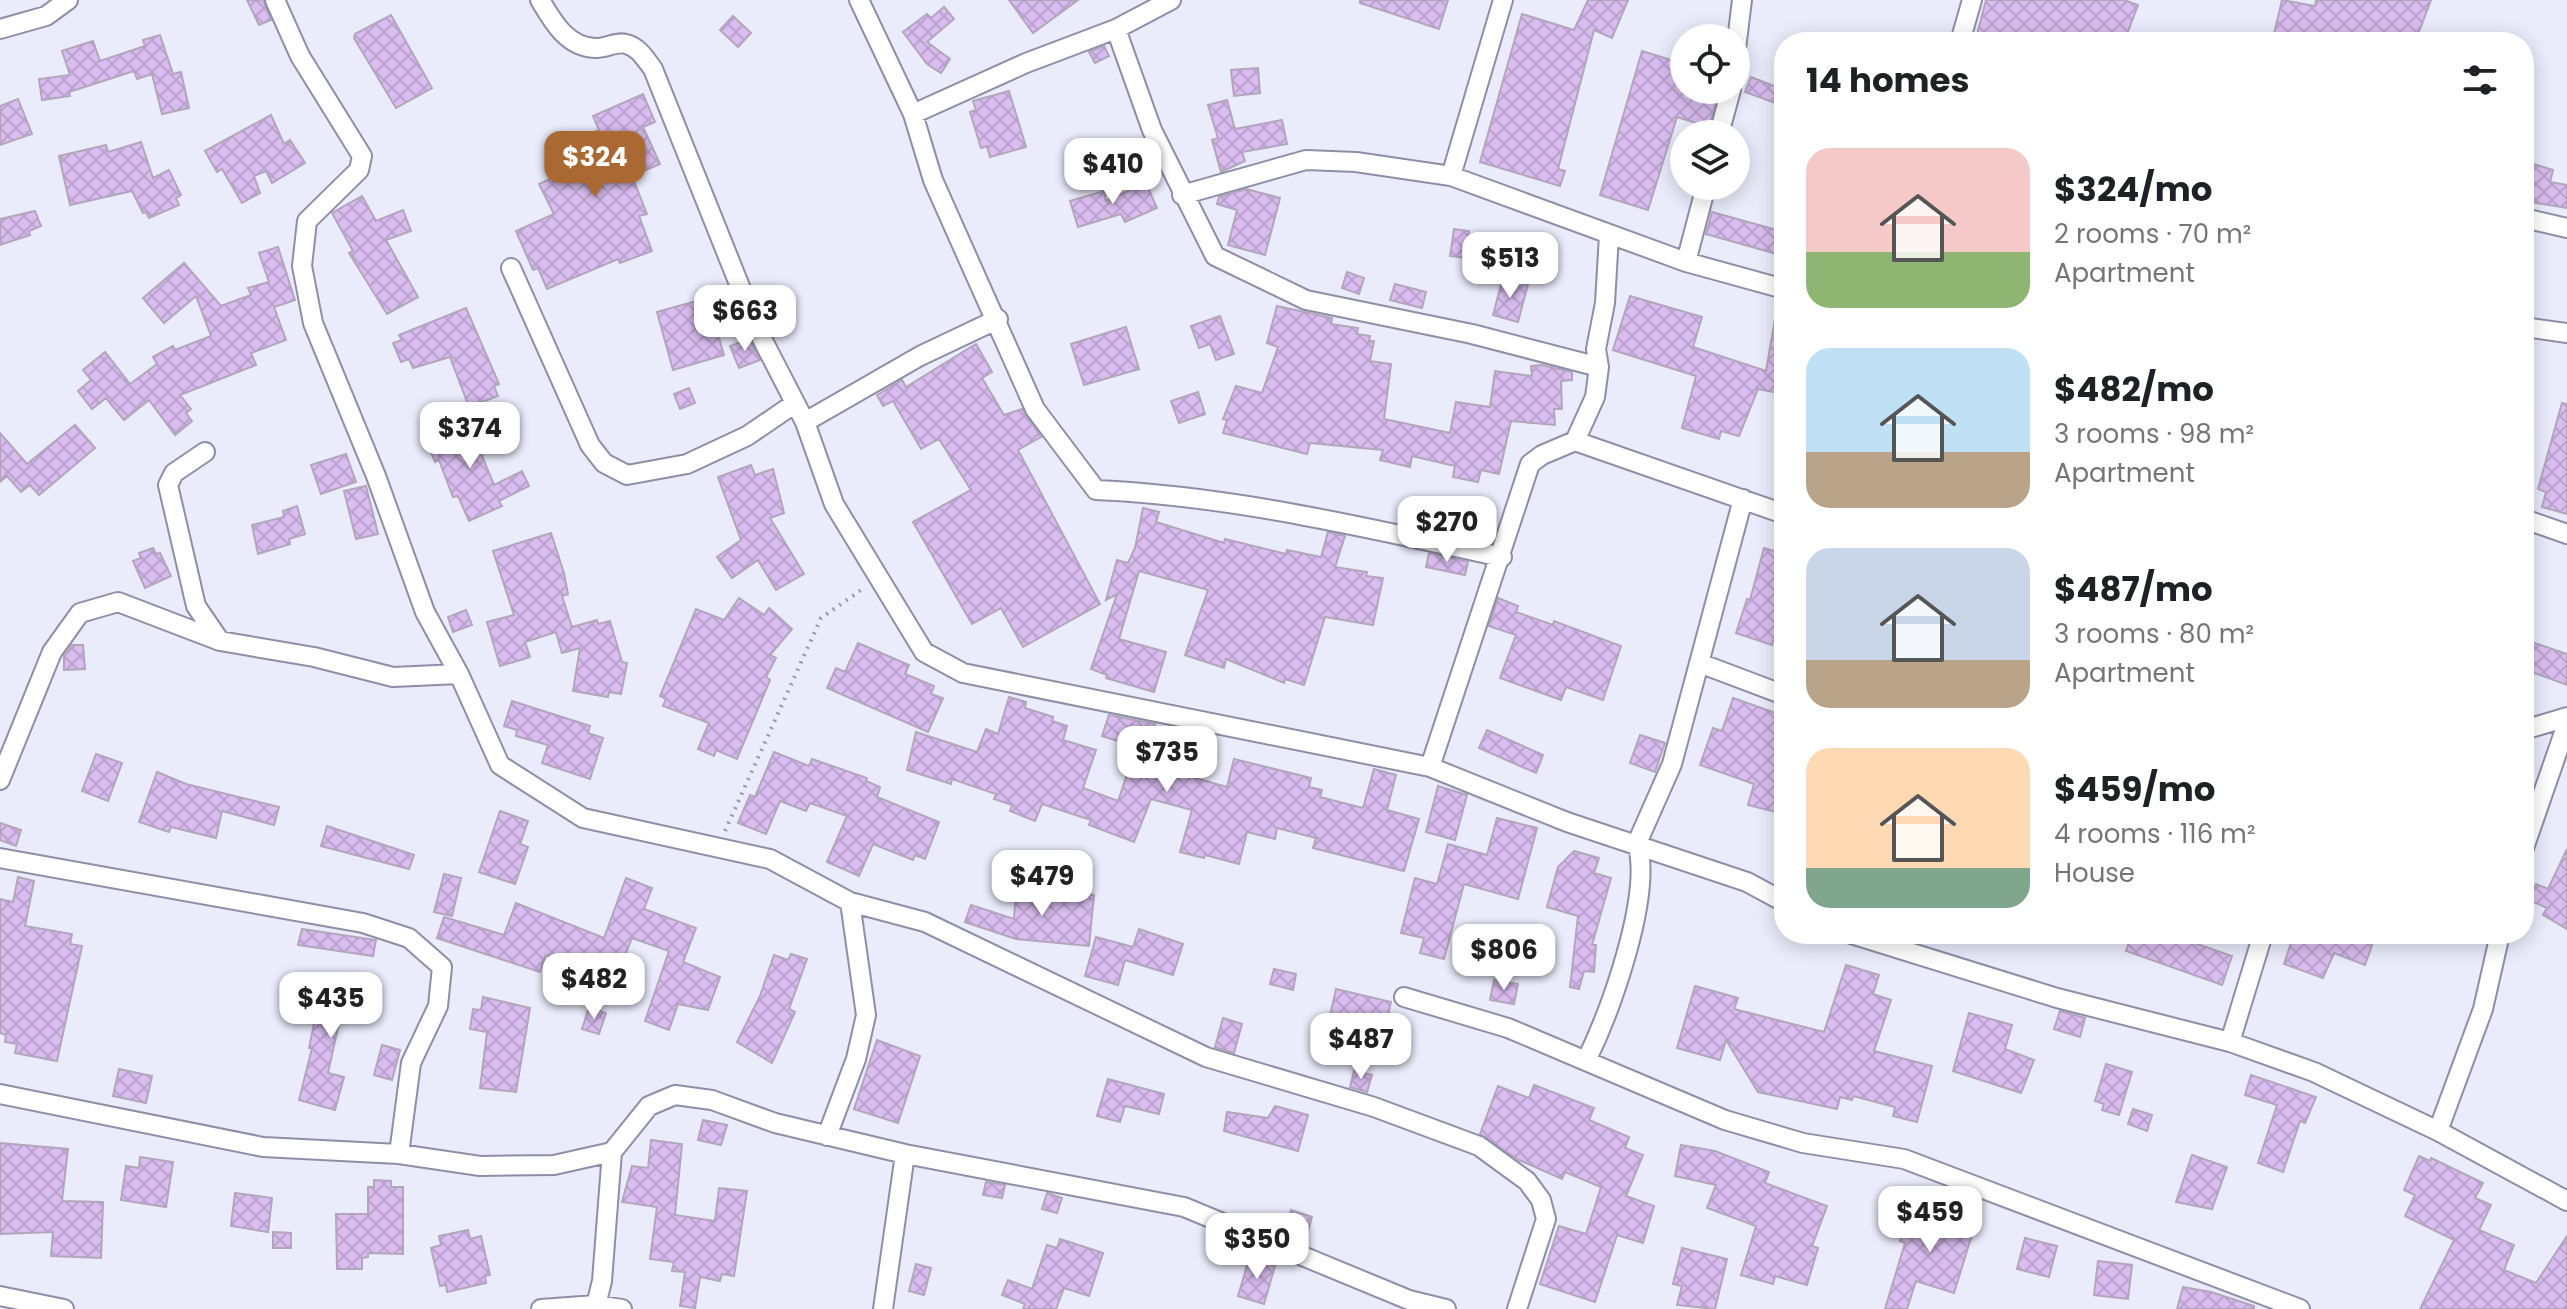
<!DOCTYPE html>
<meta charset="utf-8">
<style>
body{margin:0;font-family:Poppins,sans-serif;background:#f2f2f2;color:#202124;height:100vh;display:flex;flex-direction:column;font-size:30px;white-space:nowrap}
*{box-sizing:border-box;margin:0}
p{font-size:26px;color:#757577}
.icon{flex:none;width:44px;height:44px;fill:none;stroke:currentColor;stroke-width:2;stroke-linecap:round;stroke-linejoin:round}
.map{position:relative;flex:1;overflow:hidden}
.panel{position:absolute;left:1774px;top:32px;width:760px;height:912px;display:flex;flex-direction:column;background:#fff;border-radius:32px;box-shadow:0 4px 20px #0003}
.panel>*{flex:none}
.fabs{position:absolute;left:1670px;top:24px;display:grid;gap:16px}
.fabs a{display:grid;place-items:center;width:80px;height:80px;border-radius:50%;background:#fff;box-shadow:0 4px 20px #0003;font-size:40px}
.price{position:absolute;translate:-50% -68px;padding:0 18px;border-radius:16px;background:#fff;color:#222;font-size:26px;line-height:52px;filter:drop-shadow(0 2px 4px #0008)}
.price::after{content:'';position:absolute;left:50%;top:48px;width:24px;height:18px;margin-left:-12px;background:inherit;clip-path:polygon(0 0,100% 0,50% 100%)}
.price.active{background:#aa6933;color:#fff}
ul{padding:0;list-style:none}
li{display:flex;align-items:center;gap:24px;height:200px;padding:0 32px}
li span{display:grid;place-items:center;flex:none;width:224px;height:160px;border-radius:24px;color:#555}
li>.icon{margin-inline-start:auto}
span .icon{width:96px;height:96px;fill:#fffc;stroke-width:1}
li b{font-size:34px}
h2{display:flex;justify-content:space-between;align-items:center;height:96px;padding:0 32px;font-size:34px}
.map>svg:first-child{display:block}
.building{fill:url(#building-cross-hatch);stroke:#b2a5bc;stroke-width:2}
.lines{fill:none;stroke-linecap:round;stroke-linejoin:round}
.street-casing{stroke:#8e8ea7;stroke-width:22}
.path{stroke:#999aa7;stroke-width:4;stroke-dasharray:2 6;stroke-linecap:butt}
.street{stroke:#fff;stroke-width:18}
</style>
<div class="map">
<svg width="2567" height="1309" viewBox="0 0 2567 1309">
<defs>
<pattern id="building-cross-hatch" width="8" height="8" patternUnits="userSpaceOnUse" patternTransform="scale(2)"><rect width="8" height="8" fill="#dabdf0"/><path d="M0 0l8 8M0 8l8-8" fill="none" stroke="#baa2ce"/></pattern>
</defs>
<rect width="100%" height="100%" fill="#eaebfb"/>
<!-- building -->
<path class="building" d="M247,0h16l8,20 -12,5z
M1009,0h69l-45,33z
M1360,0h88l-9,29 -79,-26z
M1588,0h40l-16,38 -18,-8 -36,139 7,2 -5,15 -80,-24 42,-148 52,16z
M1986,0h138l14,5 -14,37h-101l-16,-4 -1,4h-31z
M2282,0l33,6 1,-6h115l-16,42h-143z
M944,7l10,12 -27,23 23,17 -9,14 -14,-9 -24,-32 24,-18 4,4z
M391,15l41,73 -36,20 -42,-70 1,-4z
M733,16l18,17 -13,14 -18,-17z
M160,35l13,39 8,-2 8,36 -27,6 -10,-40 -15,5 -3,-8 -65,21 1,4 -28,4 -3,-21 31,-4 -8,-24 31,-10 7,20 45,-15 -2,-6z
M1104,46l5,10 -14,7 -6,-11z
M1642,51l42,13v26h35l-10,37 -32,-10 -29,93 -48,-15z
M1258,68l2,25 -26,3 -3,-26z
M1751,77l33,13v16l-39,-14z
M1009,91l17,56 -36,10 -3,-11 -6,2 -11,-36 6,-2 -3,-9z
M643,94l12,28 -12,5 17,37 -28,12 15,38 -8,2 13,35 -32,12 -2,-4 -71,30 -9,-21 -5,2 -17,-39 38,-17 -15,-30 26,-12 -10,-22 44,-20 -6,-14z
M18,99l14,35 -32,11v-39z
M1227,100l8,29 47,-9 5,24 -45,8 3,9 -24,11 -9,-32 6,-2 -10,-33z
M271,115l13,29 6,-4 15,23 -33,20 -6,-12 -12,5 6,17 -18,10 -20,-34 -5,3 -12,-21z
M141,142l12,36 16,-8 12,25 -5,3 3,7 -30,13 -3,-6 -3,1 -11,-22 -62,14 -11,-49 47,-11 2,7z
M2524,161l29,9 -3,12 17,3v23l-43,-7z
M1146,183l11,25 -32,14 -4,-8 -43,13 -8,-26 34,-10 2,10z
M1246,189l34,9 -15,57 -37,-10 9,-35 -20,-6 2,-7z
M362,196l14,25 27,-11 8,21 -25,9 32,57 -31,17 -38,-61 4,-2 -21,-38z
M35,211l6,15 -12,5 1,4 -30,10v-26z
M1712,212l72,20v24l-78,-22z
M1454,229l15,2 -4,27 -15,-2z
M278,247l17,53 -21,7 12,33 -35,13 5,12 -76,30 11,14 -5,4 6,8 -17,14 -26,-35 -25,20 -18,-22 -14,11 -14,-18 13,-11 -8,-10 22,-18 25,32 27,-20 -4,-7 20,-11 2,4 36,-14 -15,-40 -32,27 -21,-25 41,-35 37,43 30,-11 -3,-7 21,-6 -10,-29z
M1347,272l17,6 -5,16 -17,-6z
M1503,277l25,7 -10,38 -25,-7z
M1395,284l31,8 -4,16 -32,-8z
M1630,296l72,21 -9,30 73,24 9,-52 9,1v74l-26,-5 -19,47 -18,-5 -2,8 -37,-11 14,-52 -83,-26z
M707,298l17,57 -51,15 -16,-58z
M1277,306l55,12 -1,6 27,4 -1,6 13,2 -1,5h5l-4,20 21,3 -7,55 66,14 6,-31 34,5 5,-36 37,5 -1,-10 11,-1 30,7v8l-11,1 1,28h-8l1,16 -44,-4 -12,53 -18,-4 -3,12 -25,-5 2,-11 -26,-6 -17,-4 -2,11 -30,-7 3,-10 -73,-7 -3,11 -84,-21 4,-13 -4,-1 13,-33 26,7 16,-46 -11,-4z
M466,308l33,76 -5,2 4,10 -29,11 -19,-50 -37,11 -4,-9 -8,3 -8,-19 9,-3 -3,-5z
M1220,316l14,38 -18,6 -6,-16 -11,4 -8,-22z
M1126,327l13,42 -55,16 -13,-41z
M749,339l11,21 -21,8 -9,-22z
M976,344l16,28 -10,6 22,37 18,-6 19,28 -23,13 82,154 -77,43 -22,-39 -29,16 -59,-102 58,-32 -32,-51 -18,10 -28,-48 -10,5 -6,-11 25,-15 4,7z
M689,388l6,15 -15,6 -6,-15z
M1198,392l7,22 -26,9 -8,-22z
M2562,403l5,1v110l-25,-7 4,-15 -8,-3z
M467,419l27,66 28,-14 7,15 -30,15 3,5 -33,15 -11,-25 -5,1 -14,-37 -4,2 -11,-27z
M75,425l20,23 -56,47 -9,-10 -9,7 -14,-16 -7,6v-49l27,31z
M346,454l10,28 -35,12 -10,-29z
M751,465l4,10 18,-6 11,44 -14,5 34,56 -28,16 -18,-30 -26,18 -15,-21 24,-17 -23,-63z
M366,486l12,48 -22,5 -12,-48z
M297,506l8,28 -16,5 1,5 -32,10 -6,-29 32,-8 -1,-6z
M1143,508l16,4 -3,10 68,21 1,-4 61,15 1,-4 34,7 7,-25 17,4 -10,31 32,5 -1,4 17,2 -10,47 -48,-8 -21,68 -19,-6 -1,4 -58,-24 -2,9 -39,-13 23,-65 -69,-19 -20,68 47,13 -12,40 -48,-14 1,-3 -16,-6 26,-75 -11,6 11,-40 11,3 7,-15z
M551,533l13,40 4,21 -6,2 10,31 25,-7 1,4 12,-3 12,41 5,1 -6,31 -12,-2 -1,5 -35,-6 7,-43 -18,5 -6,-21 -31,10 5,15 -30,9 -13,-44 27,-7 -21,-64z
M153,548l3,6 4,-1 11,23 -26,12 -12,-27 8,-3 -2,-5z
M1764,548l20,6v52l-12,39 -36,-12 11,-34 3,1z
M1429,553l39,9 -3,13 -39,-8z
M739,598l25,17 5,-7 23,21 -22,26 6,3 -10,19 4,3 -33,79 -21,-9 -2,6 -16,-7 11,-26 -46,-17 3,-7 -6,-3 36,-87 28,11z
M1498,598l20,8 -2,6 37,13 1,-4 67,25 -18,54 -37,-13 -5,13 -61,-22 16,-43 -27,-9z
M466,610l6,15 -19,7 -5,-15z
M2529,641l38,13v31l-43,-16z
M858,643l51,22 -4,9 29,12 -3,8 12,4 -15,34 -101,-44 9,-20 9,4z
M72,645h11l2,24 -21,1v-14z
M1009,697l17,5 -1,6 28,9 -1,4 15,5 -4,14 33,10 -13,38 35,13 14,-41 95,27 7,-28 77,19 -2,9 13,3 -2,7 43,11 11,-39 22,6 -9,35 32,9 -15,52 -91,-23 3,-10 -39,-10 -2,11 -28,-7 -8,32 -34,-9 -1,3 -24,-6 12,-42 -41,-11 -17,43 -45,-17 2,-5 -49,-16 -7,17 -25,-10 2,-6 -18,-6 2,-5 -44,-15 -1,5 -44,-14 9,-38 61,20 9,-23 12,5z
M1733,698l51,18v98l-36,-9 6,-21 -54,-19 13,-37 9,3z
M512,701l78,25 -2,7 15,5 -13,41 -48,-16 6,-18 -32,-9 1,-6 -13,-4z
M1109,715l46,9 -9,26 -44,-14z
M1487,730l56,25 -7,18 -57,-25z
M1640,735l25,8 -10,29 -25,-9z
M774,752l35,14 3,-7 55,19 -1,3 14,6 -3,10 62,25 -14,37 -10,-4 -2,5 -40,-16 -14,32 -32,-14 20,-46 -37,-13 -4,8 -26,-10 -14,33 -28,-11 12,-28 5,2z
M96,754l26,9 -14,38 -26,-10z
M157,772l29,12 93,23 -5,18 -52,-14 -6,27 -45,-11 -2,5 -30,-10z
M1438,786l29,9 -12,45 -29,-8z
M500,811l28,10 -8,23 8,3 -13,37 -36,-12z
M1497,818l40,10 -19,71 -54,-15 -20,75 -24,-6 4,-15 -23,-5 14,-55 22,6 11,-40 39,11z
M0,823l21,7 -5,16 -16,-6z
M327,826l87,29 -5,14 -88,-23z
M2567,849v80l-24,-14 4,-7 -18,-8 7,-16 12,5z
M1574,851l25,7 -5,15 17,5 -19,67h4l-2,27 -10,-1 -5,18 -9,-2 8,-71 -31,-9 11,-40z
M444,874l17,4 -9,38 -18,-4z
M18,877l16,4 -9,45 47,8 -2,10 12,2 -25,115 -42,-8 2,-9 -12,-2 1,-7 -6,-2v-134l13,3z
M626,878l26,10 -8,21 52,19 -13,34 37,15 -12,33 -30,-6 -9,26 -24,-9 24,-70 -37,-13 -18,44 -68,-27 -6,17 -103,-34 7,-21 60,18 12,-32 88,35z
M1016,888l78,7 -5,51 -73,-7 -51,-17 6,-17 43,14z
M302,929l74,11 -3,16 -75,-11z
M1139,929l44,15 -10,31 -48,-15 -7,25 -33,-9 11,-39 37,10z
M2132,934h37l63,22 -10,29 -96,-34z
M2294,934h82l-11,31 -31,-12 -11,25 -39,-14z
M791,954l16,5 -18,50 6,3 -23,51 -35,-21 23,-46 14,-41 14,5z
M1846,965l33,10 -6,19 18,6 -17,51 58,15 -15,56 -24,-6 2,-9 -42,-11 -1,4 -12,-3 -3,12 -79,-17 -32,-52 -6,20 -43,-12 18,-62 43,12 -4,11 90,23z
M1274,969l22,5 -3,16 -23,-6z
M323,980l56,12 -5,24 -32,-7 -14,64 16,4 -9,33 -36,-10 13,-52h-3z
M1494,980l24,4 -4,20 -24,-4z
M1336,989l55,13 -9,39 -55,-12z
M483,997l47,11 -14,84 -36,-4 7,-56 -17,-3 3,-20 8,1z
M589,1007l17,6 -7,21 -17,-5z
M2060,1011l25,7 -5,19 -26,-8z
M1969,1013l43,12 -7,24 29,11 -13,33 -68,-22z
M1223,1018l19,6 -8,29 -19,-6z
M877,1040l43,16 -22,67 -44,-14z
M382,1045l18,5 -8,30 -18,-5z
M2106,1064l26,8 -13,43 -17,-5 2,-6 -9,-3z
M119,1069l33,7 -6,27 -33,-7z
M1354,1071l18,4 -5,17 -17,-5z
M2251,1075l65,22 -11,26 -5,-2 -17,51 -25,-9 19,-58 -32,-10z
M1108,1079l56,15 -5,20 -34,-8 -5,16 -23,-6z
M1534,1085l60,23 -5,12 40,17 -4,11 18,7 -17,41 28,10 -11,37 -26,-8 -22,67 -55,-18 19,-58 27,8 15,-47 -36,-15 -3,7 -43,-19 -39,-26 18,-48 31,12z
M1275,1106l33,9 -10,36 -74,-20 3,-19 41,6z
M2133,1109l19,6 -5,16 -19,-7z
M703,1120l24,5 -6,20 -23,-5z
M651,1140l31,4 -7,71 40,6 4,-33 28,3 -13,85 -12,-2 -2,7 -20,-4 -5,31 -15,-2 5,-34 -13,-1 2,-9 -24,-3 7,-52 -35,-5 10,-36 16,2z
M0,1143l68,6 -6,52 41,1 -2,56 -50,-2 2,-24 -53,2z
M1681,1145l34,6 54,21 -4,11 62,23 -15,40 6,2 -11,37 -32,-9 -2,8 -32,-9 15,-49 -49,-18 9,-23 -41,-9z
M2192,1155l35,12 -15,42 -36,-7z
M2419,1156l11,5 1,-3 52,25 -8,15 16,7 -12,25 35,15 -10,25 32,13 31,-47v73h-147l34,-69 -49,-24 10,-21 -11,-5z
M140,1157l33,5 -7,45 -45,-7 5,-34 13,2z
M374,1180l17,1v6h12v67l-35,-1v4l-6,1v11h-25l-1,-55h32v-27h6z
M986,1182l19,3 -3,13 -19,-3z
M235,1193l37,5 -4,34 -37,-6z
M1047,1193l15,5 -5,15 -15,-4z
M1911,1205l64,20 -21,68 -38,-12 -9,28h-22l20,-66 -5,-2z
M1291,1210l21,7 -5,17 -22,-7z
M468,1230l2,9 11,-3 9,39 -5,1 1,7 -39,9 -1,-7 -6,1 -9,-38 10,-3 -2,-9z
M273,1232l18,1v15h-18z
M2025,1238l32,8 -8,31 -32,-8z
M1060,1239l43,14 -14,43 -25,-8 -8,21h-33l2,-5 -23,-9 6,-15 24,9 15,-44 10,3z
M1682,1248l45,11 -12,50 -38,-4 5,-19 -9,-2z
M1249,1259l26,7 -11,38 -26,-8z
M2098,1261l34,4 -4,34 -34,-4z
M916,1264l15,4 -7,27 -15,-4z
M2183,1287l28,5 43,14v3h-77z"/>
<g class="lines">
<defs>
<path id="street" d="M275,0l25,56 62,100 -3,14 -52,51 -5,45 11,57 63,153 49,136 34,62 41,91 83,53 187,41 80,43 75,20 281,135 168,50 105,39 48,35 14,19 5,19 -29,90
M540,0c13,22 27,47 55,48 10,1 21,-7 31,-4 13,3 20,16 27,25l104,260 48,93 29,82 90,148 39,21 467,94 137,55 180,60 37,20
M859,0l54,114 20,66 102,229 61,81c138,6 271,38 406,67
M0,29l46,-13 22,-16
M1116,29l36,101 63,126 91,44 166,34 127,33
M1960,42l12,-42
M1736,49l6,-49
M913,114l113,-51 90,-34 55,-29
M1719,134l12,-44
M1451,176l52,-176
M1182,195l124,-35 50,2 95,14 235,86 98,27
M2524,218l43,10
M1686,262l20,-76
M511,268l79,177 14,18 23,12 60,-11 60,-28 47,-32
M2524,327l43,6
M805,422l115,-66 78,-37
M1575,441l209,73
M205,452l-31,21 -6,12 28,121 24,35
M2524,519l43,15
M1702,664l82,31
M2524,730l43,-13
M1430,767l100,-303 12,-9 33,-14 20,-44 4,-30 -3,-18 9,-46 4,-68
M0,780l52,-128 28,-39 38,-11 102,39 94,16 79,20 66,-3
M2524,848l43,-124
M0,858l363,65 46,15 33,29 -4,39 -27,57 -12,91
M1851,934l206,64 173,44 84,30 124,59 129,70
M1404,997l104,31 217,92 78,23 101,16 396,150
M2230,1042l33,-108
M1586,1061c24,-49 67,-166 51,-218l35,-79 71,-265
M0,1094l263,53 136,7 81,12 74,-1 58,-13 37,-46 26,-11 37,5 63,23 130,31 279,53 225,93 37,9
M2438,1131l45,-122 17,-75
M827,1136l29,-77 10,-44 -16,-113
M0,1296l64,13
M596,1305l6,-24 10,-129
M541,1309l55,-4 26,4
M883,1309l22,-155"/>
</defs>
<!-- street casing -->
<use href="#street" class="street-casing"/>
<!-- path -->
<path class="path" d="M725,831l96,-213 43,-30"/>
<!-- street -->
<use href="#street" class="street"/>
</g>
</svg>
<div class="fabs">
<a><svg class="icon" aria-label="locate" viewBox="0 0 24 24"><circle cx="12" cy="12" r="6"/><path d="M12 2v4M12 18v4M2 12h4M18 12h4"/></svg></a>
<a><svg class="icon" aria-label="layers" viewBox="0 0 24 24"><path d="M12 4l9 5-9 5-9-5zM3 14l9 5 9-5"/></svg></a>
</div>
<b class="price active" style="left:595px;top:199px">$324</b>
<b class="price" style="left:1113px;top:206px">$410</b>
<b class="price" style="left:1510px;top:300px">$513</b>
<b class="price" style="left:745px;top:353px">$663</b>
<b class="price" style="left:470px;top:470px">$374</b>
<b class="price" style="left:1447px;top:564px">$270</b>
<b class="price" style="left:1167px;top:794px">$735</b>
<b class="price" style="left:1042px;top:918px">$479</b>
<b class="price" style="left:1504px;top:992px">$806</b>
<b class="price" style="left:594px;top:1021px">$482</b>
<b class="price" style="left:331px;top:1040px">$435</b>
<b class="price" style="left:1361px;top:1081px">$487</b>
<b class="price" style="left:1930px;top:1254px">$459</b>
<b class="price" style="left:1257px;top:1281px">$350</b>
<section class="panel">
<h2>14 homes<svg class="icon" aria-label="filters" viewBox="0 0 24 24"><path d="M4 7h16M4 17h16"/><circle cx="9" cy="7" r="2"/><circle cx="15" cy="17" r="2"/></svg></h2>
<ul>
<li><span style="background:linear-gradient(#f6c9c9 65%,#8fb573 0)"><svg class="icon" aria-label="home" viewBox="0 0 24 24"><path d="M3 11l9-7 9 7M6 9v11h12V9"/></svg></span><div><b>$324/mo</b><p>2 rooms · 70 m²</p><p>Apartment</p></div></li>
<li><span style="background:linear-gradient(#bfe0f5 65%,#b9a48a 0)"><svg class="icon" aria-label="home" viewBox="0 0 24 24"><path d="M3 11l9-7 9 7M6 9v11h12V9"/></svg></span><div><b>$482/mo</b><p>3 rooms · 98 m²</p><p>Apartment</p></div></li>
<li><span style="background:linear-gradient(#c9d6e8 70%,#b9a48a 0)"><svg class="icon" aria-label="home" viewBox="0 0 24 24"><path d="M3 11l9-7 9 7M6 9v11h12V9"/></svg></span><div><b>$487/mo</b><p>3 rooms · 80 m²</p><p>Apartment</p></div></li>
<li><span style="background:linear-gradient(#ffd9b3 75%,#7fa58c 0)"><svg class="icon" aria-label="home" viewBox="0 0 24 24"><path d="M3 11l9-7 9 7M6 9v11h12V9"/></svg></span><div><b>$459/mo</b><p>4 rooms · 116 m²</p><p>House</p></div></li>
</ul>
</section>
</div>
